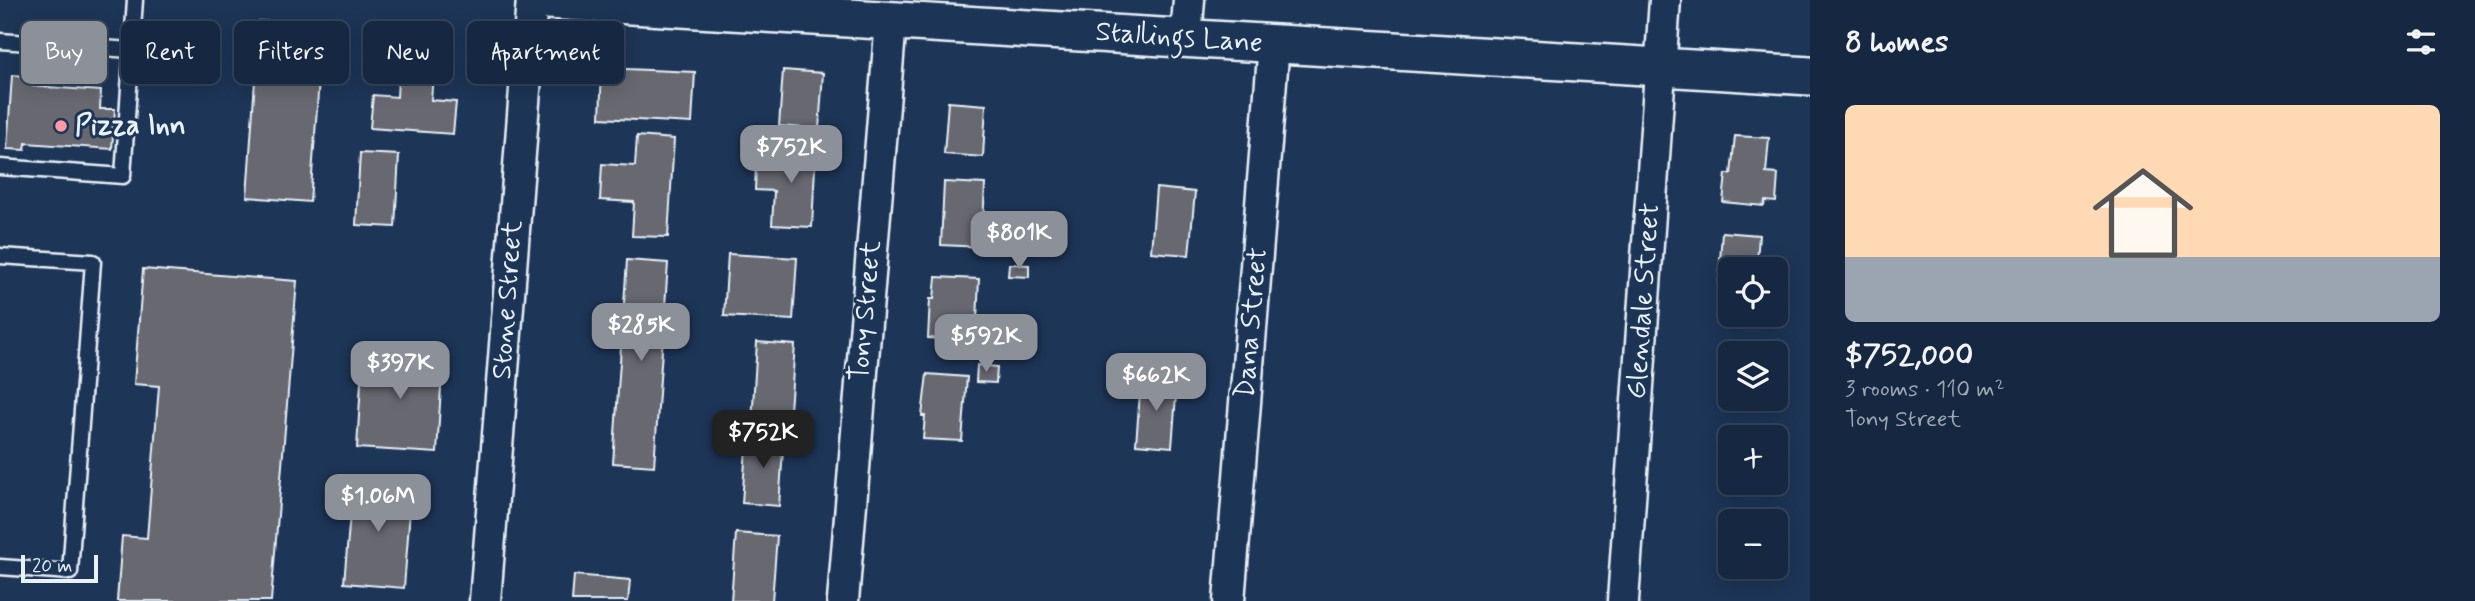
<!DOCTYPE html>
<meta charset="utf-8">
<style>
body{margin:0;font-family:Mynerve,sans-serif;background:#1f3048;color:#f1f3f6;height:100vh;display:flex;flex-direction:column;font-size:26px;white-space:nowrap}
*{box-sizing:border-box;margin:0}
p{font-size:23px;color:#9ea6b1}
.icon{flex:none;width:38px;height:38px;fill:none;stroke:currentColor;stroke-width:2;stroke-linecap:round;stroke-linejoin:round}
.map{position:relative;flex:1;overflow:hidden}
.drawer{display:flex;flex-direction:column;background:#162841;width:665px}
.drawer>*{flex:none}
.banner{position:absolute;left:21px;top:21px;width:665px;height:63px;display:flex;gap:14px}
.buttons{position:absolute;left:1718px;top:257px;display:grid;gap:14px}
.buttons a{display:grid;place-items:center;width:70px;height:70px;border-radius:10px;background:#162841;box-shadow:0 4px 18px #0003,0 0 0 2px #35445a;font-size:35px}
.scale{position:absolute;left:21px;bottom:18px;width:77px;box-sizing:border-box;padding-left:7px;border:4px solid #e8f1f8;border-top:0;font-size:19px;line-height:24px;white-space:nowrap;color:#e8f1f8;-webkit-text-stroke:5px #1d3557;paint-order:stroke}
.price{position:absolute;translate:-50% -60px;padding:0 16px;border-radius:14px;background:#8c9099;color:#fff;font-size:23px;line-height:46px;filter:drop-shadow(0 2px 4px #0008)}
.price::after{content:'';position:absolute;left:50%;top:42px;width:21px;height:16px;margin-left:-10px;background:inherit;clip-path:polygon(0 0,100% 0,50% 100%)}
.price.active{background:#222;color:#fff}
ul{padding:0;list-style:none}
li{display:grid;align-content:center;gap:14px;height:371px;padding:0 35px}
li+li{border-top:2px solid #35445a}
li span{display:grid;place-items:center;height:217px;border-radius:10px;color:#555}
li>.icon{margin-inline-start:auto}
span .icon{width:126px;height:126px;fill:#fffc;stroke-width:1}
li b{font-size:30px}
h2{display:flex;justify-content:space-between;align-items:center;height:84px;padding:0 35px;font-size:30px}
.pill{padding:0 24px;border-radius:10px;background:#162841;box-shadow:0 4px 18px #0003,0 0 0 2px #35445a;font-size:24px;line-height:63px}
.pill.active{background:#8c9099;color:#fff}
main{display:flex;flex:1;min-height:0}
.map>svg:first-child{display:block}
.building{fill:#676871;stroke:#e8f1f8;stroke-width:2}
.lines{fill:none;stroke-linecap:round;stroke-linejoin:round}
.service-casing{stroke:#e8f1f8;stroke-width:19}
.minor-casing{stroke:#e8f1f8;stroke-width:35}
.tertiary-casing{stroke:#e8f1f8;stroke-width:42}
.service{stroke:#1d3557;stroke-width:14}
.minor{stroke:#1d3557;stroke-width:30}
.tertiary{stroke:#1d3557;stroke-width:37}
.poi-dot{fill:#ff9aa2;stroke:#1d3557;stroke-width:2.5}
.labels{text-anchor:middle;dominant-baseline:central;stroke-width:6;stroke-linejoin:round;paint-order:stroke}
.street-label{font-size:28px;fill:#e8f1f8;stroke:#1d3557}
.poi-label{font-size:28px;font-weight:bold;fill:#e8f1f8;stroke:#1d3557;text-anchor:start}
</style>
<main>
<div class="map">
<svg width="1810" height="601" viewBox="0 0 1810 601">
<rect width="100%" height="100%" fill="#1d3557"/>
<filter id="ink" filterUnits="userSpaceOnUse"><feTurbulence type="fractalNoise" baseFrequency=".0143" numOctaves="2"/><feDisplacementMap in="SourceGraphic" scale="14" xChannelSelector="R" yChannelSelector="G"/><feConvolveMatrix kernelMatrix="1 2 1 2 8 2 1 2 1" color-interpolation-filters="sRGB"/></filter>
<g filter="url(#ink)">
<!-- building -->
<path class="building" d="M259,21l64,5 -13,176 -63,-5z
M399,60l35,3 -3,37 25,2 -3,32 -83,-6 3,-33 24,2z
M602,68l93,4 -3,51 -92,-5z
M783,70l40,3 -4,56 -40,-3z
M12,75l21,2v9l68,5 -1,18h15l-3,40 -86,-6 -1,7 -18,-1z
M948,102l38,3 -3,52 -39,-3z
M637,136l37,3 -6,98 -36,-1 2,-34 -34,-2 2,-36 33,2z
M1735,136l34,2 -3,35 12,1 -2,28 -11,-1 -1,5 -41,-4 3,-28h5z
M777,145l39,2 -4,80 -40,-2 2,-34 -19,-1 1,-24 20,1z
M360,153l39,2 -4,72 -39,-2z
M944,182l41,2 -3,63 -41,-2z
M1156,188l39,4 -6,63 -38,-3z
M1722,232l37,3 -2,27 14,1v7h-40v36l-14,-1z
M728,254l69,4 -4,62 -69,-4z
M627,260l41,3 -14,203 -41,-3z
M1009,264l20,1v12l-21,-1z
M143,269l154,12 -26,320h-154l5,-65 25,2 12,-152 -25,-2z
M936,277l43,2 -3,62 -48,-3 2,-39h4z
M757,342l38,3 -6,78 -37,-2z
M363,349l80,5 -6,99 -80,-5z
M977,365l20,2 -1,16 -20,-1z
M927,374l40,3 -5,64 -39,-2 2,-23h-3z
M1141,380l36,3 -5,64 -36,-3z
M747,434l37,2 -5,70 -37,-3z
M353,479l59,5 -8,104 -60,-5z
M736,533l41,3 -5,65h-41z
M574,575l56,5 -2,21h-56z"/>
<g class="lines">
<defs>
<path id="service" d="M0,41l131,9
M0,167l123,9 12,-176
M0,256l93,6 -23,310 -70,-5"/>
<path id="minor" d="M1186,38l3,-38
M485,601l47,-601
M843,601l48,-580
M1229,601l45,-557
M1623,601l42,-601"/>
<path id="tertiary" d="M548,0l1262,76"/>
</defs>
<!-- service casing -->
<use href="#service" class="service-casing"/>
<!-- minor casing -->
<use href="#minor" class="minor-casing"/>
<!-- tertiary casing -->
<use href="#tertiary" class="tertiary-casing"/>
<!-- service -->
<use href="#service" class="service"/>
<!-- minor -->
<use href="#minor" class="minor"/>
<!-- tertiary -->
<use href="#tertiary" class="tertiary"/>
</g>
</g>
<!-- markers -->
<circle class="poi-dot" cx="61" cy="126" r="7"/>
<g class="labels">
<!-- street labels -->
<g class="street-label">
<text transform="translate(1179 38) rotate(4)">Stallings Lane</text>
<text transform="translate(508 300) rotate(-86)">Stone Street</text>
<text transform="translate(1644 301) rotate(-86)">Glendale Street</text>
<text transform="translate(866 311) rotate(-85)">Tony Street</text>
<text transform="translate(1252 323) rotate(-85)">Dana Street</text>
</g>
<!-- poi labels -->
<g class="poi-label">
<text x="75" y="126">Pizza Inn</text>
</g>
</g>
</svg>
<div class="buttons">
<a><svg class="icon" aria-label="locate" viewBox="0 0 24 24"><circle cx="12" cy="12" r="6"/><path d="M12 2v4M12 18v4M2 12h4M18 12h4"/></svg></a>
<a><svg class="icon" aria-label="layers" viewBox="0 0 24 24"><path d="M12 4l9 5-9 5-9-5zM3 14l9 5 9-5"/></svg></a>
<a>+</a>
<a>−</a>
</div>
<div class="scale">20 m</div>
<b class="price" style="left:791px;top:185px">$752K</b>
<b class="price" style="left:1019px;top:271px">$801K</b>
<b class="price" style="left:641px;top:363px">$285K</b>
<b class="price" style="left:986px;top:374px">$592K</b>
<b class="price" style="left:400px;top:401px">$397K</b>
<b class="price" style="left:1156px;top:413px">$662K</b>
<b class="price active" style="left:763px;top:470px">$752K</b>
<b class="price" style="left:378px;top:534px">$1.06M</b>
<div class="banner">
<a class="pill active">Buy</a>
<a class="pill">Rent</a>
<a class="pill">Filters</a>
<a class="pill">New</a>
<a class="pill">Apartment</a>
</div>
</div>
<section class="drawer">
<h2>8 homes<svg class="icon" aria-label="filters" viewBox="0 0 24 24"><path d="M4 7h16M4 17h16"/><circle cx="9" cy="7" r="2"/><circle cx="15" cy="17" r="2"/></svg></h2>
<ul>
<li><span style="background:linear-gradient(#ffd9b3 70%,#9aa5b1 0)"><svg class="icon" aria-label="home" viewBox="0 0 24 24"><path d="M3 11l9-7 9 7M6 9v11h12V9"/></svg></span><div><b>$752,000</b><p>3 rooms · 110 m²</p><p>Tony Street</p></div></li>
</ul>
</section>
</main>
